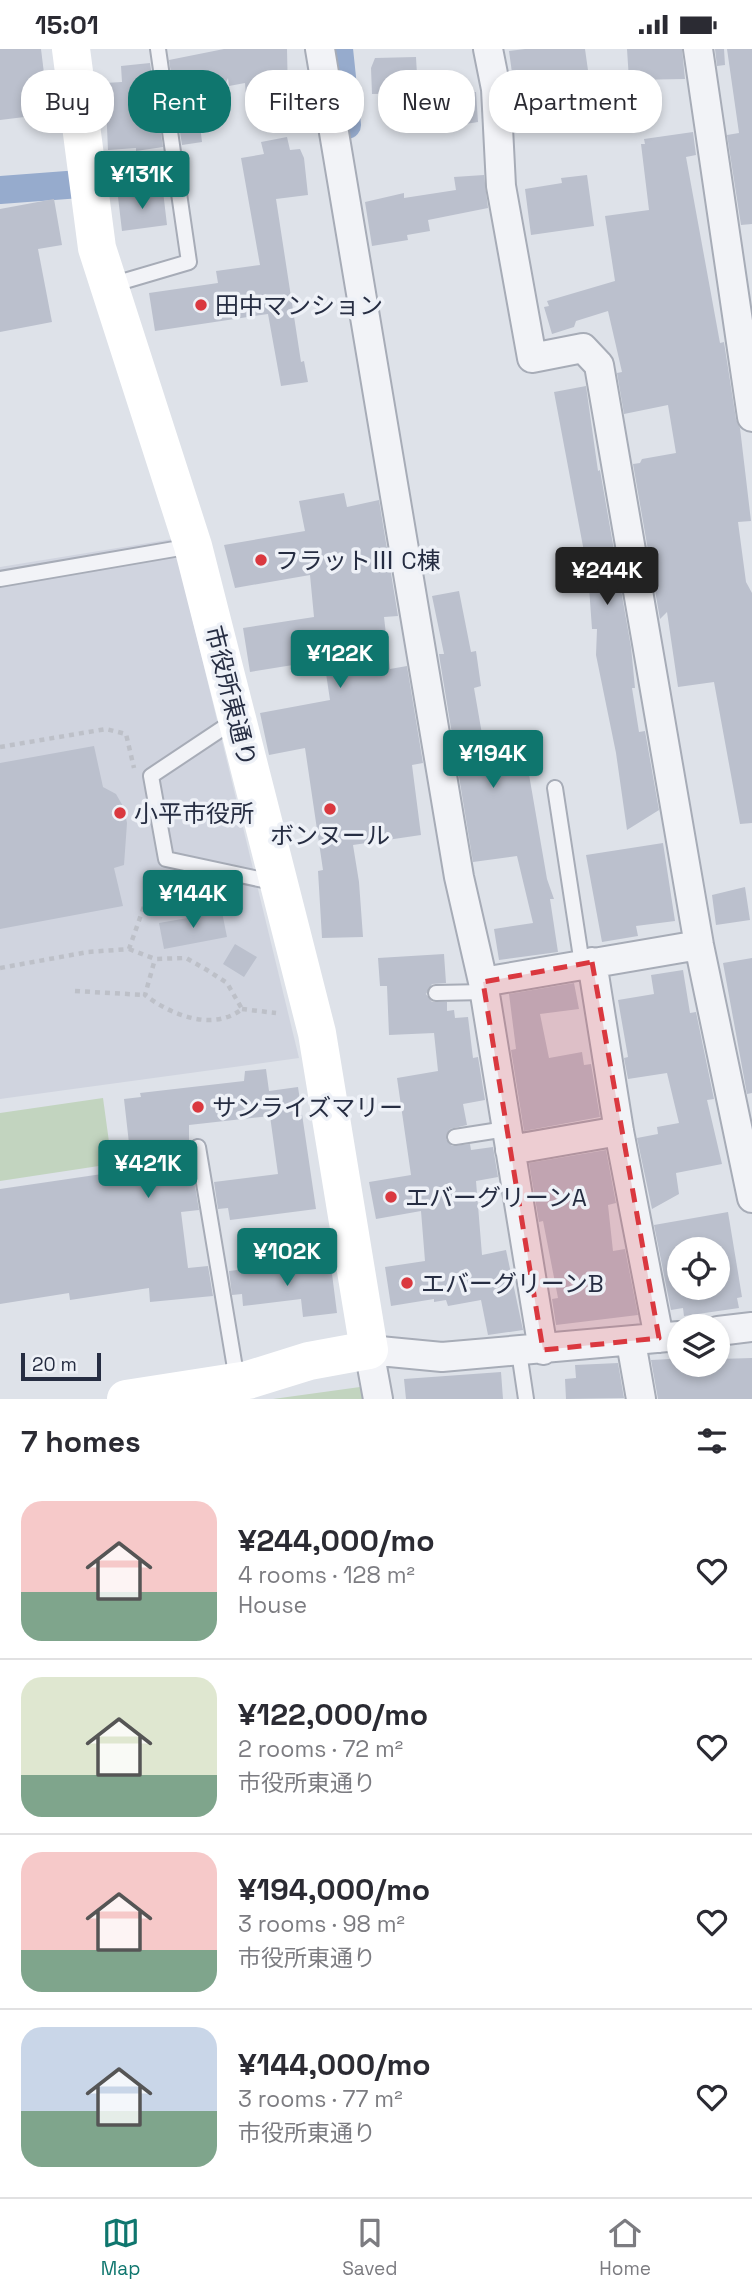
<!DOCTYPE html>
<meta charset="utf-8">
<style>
body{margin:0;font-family:"Space Grotesk","Noto Sans JP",sans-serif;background:#f7f7f7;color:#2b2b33;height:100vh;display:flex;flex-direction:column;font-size:26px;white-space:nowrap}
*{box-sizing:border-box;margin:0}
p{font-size:23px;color:#7c7c81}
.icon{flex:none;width:38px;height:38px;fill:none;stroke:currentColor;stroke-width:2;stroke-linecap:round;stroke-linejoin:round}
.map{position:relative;height:1350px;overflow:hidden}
.details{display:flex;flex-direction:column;background:#fff;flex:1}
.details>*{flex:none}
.hud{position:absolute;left:21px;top:21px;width:710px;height:63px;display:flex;gap:14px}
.fabs{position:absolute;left:667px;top:1188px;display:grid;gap:14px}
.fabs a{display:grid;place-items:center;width:63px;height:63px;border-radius:50%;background:#fff;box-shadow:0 4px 10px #0003;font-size:35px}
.scale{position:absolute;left:21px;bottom:18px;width:80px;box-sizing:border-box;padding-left:7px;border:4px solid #262d42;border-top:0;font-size:19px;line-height:24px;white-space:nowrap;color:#262d42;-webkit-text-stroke:5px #eef1f7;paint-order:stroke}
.price{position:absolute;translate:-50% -60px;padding:0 16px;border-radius:7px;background:#0f766e;color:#fff;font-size:23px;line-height:46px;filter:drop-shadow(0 2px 4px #0008)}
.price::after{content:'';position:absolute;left:50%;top:42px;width:21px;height:16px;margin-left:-10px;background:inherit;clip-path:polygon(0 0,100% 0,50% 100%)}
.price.current{background:#222;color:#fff}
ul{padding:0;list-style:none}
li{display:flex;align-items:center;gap:21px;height:175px;padding:0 21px}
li+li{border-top:2px solid #e1e1e2}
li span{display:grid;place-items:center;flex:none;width:196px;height:140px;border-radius:21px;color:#555}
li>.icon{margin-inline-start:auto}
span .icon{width:84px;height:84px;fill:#fffc;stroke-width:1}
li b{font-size:30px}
h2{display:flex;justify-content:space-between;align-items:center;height:84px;padding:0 21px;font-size:30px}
.pill{padding:0 24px;border-radius:28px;background:#fff;box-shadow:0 4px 10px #0003;font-size:24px;line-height:63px}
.pill.current{background:#0f766e;color:#fff}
.status{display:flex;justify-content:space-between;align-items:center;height:49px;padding:0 35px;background:#fff;direction:ltr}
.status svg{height:19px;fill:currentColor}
.menu{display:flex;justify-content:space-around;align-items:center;height:98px;border-top:2px solid #e1e1e2;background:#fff;font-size:19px;color:#7c7c81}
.menu a{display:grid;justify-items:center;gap:4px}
.menu .current{color:#0f766e}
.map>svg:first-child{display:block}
.built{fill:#d0d4df}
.green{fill:#c2d4bf}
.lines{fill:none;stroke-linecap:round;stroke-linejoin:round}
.canal{stroke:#96abcd;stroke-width:28}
.building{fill:#bbc0cd;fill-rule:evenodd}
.lane-casing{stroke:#a7acb7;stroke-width:18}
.street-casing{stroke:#a7acb7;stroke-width:32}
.path{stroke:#bdc0c8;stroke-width:4.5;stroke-dasharray:5 5;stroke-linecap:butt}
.lane{stroke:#f2f3f7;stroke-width:14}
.street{stroke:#f2f3f7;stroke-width:28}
.secondary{stroke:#fff;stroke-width:38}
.marked{fill:#da383f;fill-opacity:0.2;stroke:#da383f;stroke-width:5;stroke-dasharray:14 9;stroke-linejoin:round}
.poi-dot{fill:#da383f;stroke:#eef1f7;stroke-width:2.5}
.labels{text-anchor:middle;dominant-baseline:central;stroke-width:7;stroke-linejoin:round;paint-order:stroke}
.poi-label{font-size:24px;fill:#262d42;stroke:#eef1f7;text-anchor:start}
.street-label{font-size:24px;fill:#262d42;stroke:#eef1f7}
</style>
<div class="status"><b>15:01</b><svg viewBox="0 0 49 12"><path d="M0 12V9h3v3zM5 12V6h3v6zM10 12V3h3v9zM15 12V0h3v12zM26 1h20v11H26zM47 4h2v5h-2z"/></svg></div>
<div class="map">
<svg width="752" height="1350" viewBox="0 0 752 1350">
<rect width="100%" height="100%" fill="#dee2e9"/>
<!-- built -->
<path class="built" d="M173,490l126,519 -299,41v-532z"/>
<!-- green -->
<path class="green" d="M103,1049l9,66 -112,17v-68z
M360,1338l14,6 1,6h-102z"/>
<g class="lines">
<!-- canal -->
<path class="canal" d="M339,0l8,76
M0,141l120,-9 39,-15"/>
</g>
<!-- building -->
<path class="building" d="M0,0h41l8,65 -49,6z
M224,0h63l1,47h-42l-1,-13 -16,3 -1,-8 -4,9 -23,4 1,9 -5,1 5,41 -20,3 -13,-85z
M525,0h60l10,71 -75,11 -11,-80z
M627,0h55l3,30 -56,1z
M715,0h9l1,16 -8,1z
M727,0h25v175l-11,1 -14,-90 12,-2z
M416,8l2,36 -46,1 -1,-26 4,-10z
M150,14l13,84 -27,4v-3l-28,2 -3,-67 17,-1 -1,-16z
M476,43l2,30 -31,5 -2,-33z
M693,83l3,23 -10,2 34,186 4,-1 12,77 4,9 11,93 -13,1 8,60 6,11v230l-12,1 -26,-142 -36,5 -11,-75 -7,7 -27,-155 7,-1 2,-4 34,-6 -8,-48 -44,9 -7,-41 5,-1 -14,-61 -32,10 -2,6 -22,7 -8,-27 5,-1 -2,-5 68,-20 -10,-65 44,-6 -8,-66h4l-1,-5z
M287,88l3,13 10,-1 4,9 4,37 -32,4 25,163 3,-1 4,21 -27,4 -13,-72 -113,17 -6,-38 69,-10 -2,-12 44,-6 -19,-107 23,-4 -3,-12z
M484,126l4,33 -60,12 2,11 -23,4 1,5 -36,6 -7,-44 39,-9v5l52,-8 -2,-13z
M587,126l7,51 -63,9 -6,-46 37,-6 -1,-5z
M163,142l4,34 -45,6 -4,-34z
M54,150l8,46 -24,4 14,73 -52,10v-123z
M586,337l12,85 2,-1 31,177 4,41h-3l7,44 6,-1 14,79 -32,20 -11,-77 -20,-98 1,-26h-5l-4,-56 -34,-181z
M344,444l3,14 32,-7 19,116 -14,1 6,52 17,-3 16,97 -11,2 9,70 -68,10 6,37 4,55 -41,1 -4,-67 5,-1 -18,-122 -36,7 -9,-42 70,-13 -6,-40 -74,12 -7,-44 71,-11 -4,-42 -75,13 -11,-43 81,-14 -6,-30z
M459,542l12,61 5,-1 5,35 -7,2 13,75 39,-6 21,122 7,20h-4l8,53 -59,8 -5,-31 39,-6 -16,-67 -44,6 -33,-201 -1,-7h5l-12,-58z
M94,697l9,41 13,7 8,14 3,15 -3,42 -10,3 9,38 -123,23v-166z
M663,794l12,78 -39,5 2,10 -36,6 -16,-87z
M745,838l5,33 -34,5 -4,-30z
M222,863l5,25 -63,12 -5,-26z
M235,895l22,13 -13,20 -21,-13z
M444,905l2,29 -14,1 -6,10 6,8h15v9l7,-1 1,8 13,-1 5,41 5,-1 7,43 -22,4 4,21 -17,4 -4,10 6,7 18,-2 1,6 22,-3 5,30 -22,4 6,74 24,-5 17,80 -35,5 -7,-35 -33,6 -2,-6 -12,2v-3l-43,7 -6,-39 40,-6 -4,-50 -45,8 -7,-37 42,-7 -14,-97 41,-7 -4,-38 -45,2 -2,-49h-7l-2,-28z
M752,909v135l-5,1 -24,-131z
M683,921l7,43 6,-1 18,87 -7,1 15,64 -46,9 3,21 -27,15 -15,-71 21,-4 -1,-7 22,-4 -12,-50 -39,6 -4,-21 4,-1 -10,-57 36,-6 -3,-19z
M574,934l5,26 -39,5 9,44 33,-6 2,13 7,-1 9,53 -76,14 -13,-81 5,-1 -7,-55z
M266,1020l3,22 29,-4 18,122 -86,11 -2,-12 -10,1 -4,-27 64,-8 -8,-58 -81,9v24l10,61 -18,2 7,56 20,-2 5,30 -63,6 -1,-14 -79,12 -1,-7 -69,11v-115l102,-15v-7l30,3 -8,-71 17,-2 -1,-4 104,-12 1,-10z
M606,1101l10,53 -8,2 5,46 12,-2 13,66 -82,10 -4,-26 6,-1 -15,-77 -4,1 -10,-59z
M728,1163l14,85 -5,1 2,10 -55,8 -1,-8 -12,2 -17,-85zM679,1200h39v39h-39z
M331,1217l6,47 -34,4 -2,-18 -58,7 -1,-12 -10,1 -3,-24 32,-4 1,7z
M752,1309v41h-94l-7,-39 19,-1 9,3v3h39l1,-6z
M618,1314l6,35 -58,1 -1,-20 11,-1 -1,-13z
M501,1323l2,27h-97l-2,-20z"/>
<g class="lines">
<defs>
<path id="lane" d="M111,236l78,-23 -31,-213
M0,530l192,-33
M235,671l-84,56 15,83 111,24
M555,739l27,176
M436,944l49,-1
M455,1088l51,-8
M198,1098l39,233
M519,1303l7,47"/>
<path id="street" d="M320,0l139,828 24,105 60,368
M488,0l8,40 5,97 31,172 51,-10 16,17 100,580 53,253
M698,0l54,368
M592,913l27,169 40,207
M483,933l216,-37
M510,1101l109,-19
M718,1282l34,-4
M631,1293l10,57
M378,1350l-9,-49 73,7 237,-21"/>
</defs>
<!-- lane casing -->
<use href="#lane" class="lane-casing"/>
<!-- street casing -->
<use href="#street" class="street-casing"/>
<!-- path -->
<path class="path" d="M0,698l106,-18 20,5 8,34
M129,900l26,10 31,-1 21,12 20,13 15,26c-29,23 -71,6 -97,-14l10,-36
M0,919l88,-16 41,-3 26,-74
M75,942l70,4
M242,960l34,4"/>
<!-- lane -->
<use href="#lane" class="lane"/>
<!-- street -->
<use href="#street" class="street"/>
<!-- secondary -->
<path class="secondary" d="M71,0l26,199 96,298 124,487 52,317 -60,11 -61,19 -122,19"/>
</g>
<!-- marked area -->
<path class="marked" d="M592,913l67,376 -116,12 -60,-368z"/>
<!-- markers -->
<g class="poi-dot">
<circle cx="201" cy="256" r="7"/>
<circle cx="261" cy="511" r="7"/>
<circle cx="330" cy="760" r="7"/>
<circle cx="120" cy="764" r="7"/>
<circle cx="198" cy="1058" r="7"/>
<circle cx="391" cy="1148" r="7"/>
<circle cx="407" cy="1234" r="7"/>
</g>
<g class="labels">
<!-- poi labels -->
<g class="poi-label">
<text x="215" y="256">田中マンション</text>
<text x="275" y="511">フラットⅢ C棟</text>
<text x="134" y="764">小平市役所</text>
<text x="330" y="786" text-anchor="middle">ボンヌール</text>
<text x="212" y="1058">サンライズマリー</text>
<text x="405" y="1148">エバーグリーンA</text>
<text x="421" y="1234">エバーグリーンB</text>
</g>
<!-- street labels -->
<g class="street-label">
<text transform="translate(231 647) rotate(76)">市役所東通り</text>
</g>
</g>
</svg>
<div class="fabs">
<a><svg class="icon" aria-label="locate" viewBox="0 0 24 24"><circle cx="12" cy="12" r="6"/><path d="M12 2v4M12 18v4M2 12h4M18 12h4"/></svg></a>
<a><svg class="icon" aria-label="layers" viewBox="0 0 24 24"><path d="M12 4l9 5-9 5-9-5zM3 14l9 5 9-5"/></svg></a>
</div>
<div class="scale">20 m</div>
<b class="price" style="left:142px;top:162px">¥131K</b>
<b class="price current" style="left:607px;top:558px">¥244K</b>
<b class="price" style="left:340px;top:641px">¥122K</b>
<b class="price" style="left:493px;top:741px">¥194K</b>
<b class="price" style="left:193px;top:881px">¥144K</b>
<b class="price" style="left:148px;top:1151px">¥421K</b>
<b class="price" style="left:287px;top:1239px">¥102K</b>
<div class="hud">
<a class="pill">Buy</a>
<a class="pill current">Rent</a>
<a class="pill">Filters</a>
<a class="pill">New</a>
<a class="pill">Apartment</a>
</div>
</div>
<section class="details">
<h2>7 homes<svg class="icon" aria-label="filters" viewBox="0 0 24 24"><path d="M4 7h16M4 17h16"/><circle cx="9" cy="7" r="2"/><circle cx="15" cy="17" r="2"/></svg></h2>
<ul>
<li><span style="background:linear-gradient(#f6c9c9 65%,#7fa58c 0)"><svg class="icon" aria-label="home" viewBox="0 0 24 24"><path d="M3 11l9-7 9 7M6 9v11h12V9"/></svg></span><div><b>¥244,000/mo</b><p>4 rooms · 128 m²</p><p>House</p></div><svg class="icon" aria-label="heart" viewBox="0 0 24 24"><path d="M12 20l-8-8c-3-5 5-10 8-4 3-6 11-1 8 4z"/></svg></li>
<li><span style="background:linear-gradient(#dfe7d0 70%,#7fa58c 0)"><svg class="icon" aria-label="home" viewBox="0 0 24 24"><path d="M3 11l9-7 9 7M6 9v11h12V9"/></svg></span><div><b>¥122,000/mo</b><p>2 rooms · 72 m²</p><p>市役所東通り</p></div><svg class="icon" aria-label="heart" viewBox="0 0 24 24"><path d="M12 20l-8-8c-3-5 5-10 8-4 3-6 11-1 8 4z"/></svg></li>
<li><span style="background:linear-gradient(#f6c9c9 70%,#7fa58c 0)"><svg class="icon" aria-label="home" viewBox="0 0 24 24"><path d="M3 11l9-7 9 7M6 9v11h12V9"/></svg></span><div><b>¥194,000/mo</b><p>3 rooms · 98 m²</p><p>市役所東通り</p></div><svg class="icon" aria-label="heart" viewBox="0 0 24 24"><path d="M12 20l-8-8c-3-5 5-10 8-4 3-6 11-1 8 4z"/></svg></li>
<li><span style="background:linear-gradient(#c9d6e8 60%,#7fa58c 0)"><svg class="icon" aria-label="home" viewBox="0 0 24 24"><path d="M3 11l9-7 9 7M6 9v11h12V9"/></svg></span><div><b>¥144,000/mo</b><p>3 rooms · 77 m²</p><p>市役所東通り</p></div><svg class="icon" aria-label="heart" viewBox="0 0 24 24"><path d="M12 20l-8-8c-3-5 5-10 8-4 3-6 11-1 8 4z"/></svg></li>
</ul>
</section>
<nav class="menu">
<a class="current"><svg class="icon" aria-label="map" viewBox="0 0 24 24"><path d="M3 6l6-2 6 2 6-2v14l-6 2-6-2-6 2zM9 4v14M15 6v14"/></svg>Map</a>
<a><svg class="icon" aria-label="saved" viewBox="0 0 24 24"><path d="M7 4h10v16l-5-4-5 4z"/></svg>Saved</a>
<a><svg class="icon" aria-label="home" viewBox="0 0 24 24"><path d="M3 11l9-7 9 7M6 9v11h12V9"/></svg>Home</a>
</nav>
